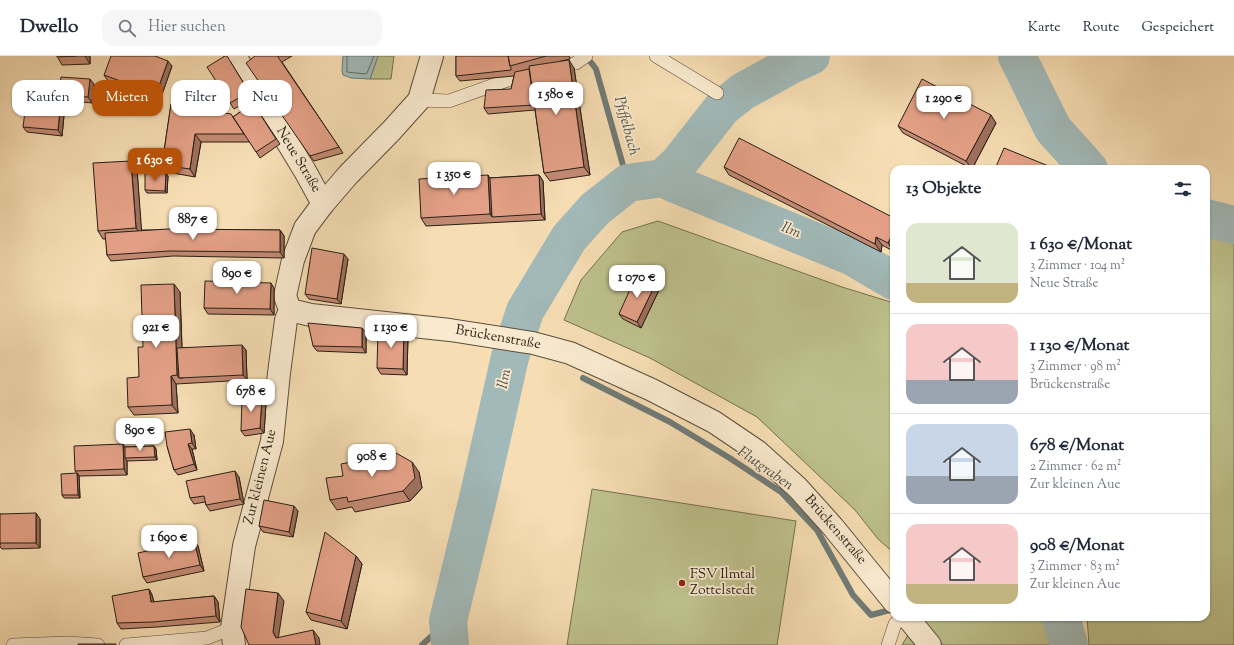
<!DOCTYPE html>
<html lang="de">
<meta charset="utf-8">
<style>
body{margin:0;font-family:"Sorts Mill Goudy",serif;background:#f6f6f7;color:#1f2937;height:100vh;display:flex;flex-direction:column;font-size:15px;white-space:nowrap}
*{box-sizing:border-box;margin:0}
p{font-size:13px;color:#747a83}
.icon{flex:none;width:22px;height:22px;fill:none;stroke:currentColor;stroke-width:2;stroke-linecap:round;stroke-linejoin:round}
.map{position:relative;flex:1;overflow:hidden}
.sheet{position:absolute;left:890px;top:109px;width:320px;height:456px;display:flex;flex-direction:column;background:#fff;border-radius:12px;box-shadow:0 1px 3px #0004}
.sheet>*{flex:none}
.guide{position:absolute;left:12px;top:24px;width:380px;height:36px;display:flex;gap:8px}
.price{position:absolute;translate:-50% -34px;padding:0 9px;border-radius:8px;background:#fff;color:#222;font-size:13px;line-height:26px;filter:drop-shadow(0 1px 2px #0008)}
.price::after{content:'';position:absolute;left:50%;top:24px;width:12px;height:9px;margin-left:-6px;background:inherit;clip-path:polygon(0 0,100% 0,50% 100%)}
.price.selected{background:#b45309;color:#fff}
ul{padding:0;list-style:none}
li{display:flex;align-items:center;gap:12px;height:100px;padding:0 16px}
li+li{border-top:1px solid #e0e1e3}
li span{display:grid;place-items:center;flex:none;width:112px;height:80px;border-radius:12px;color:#555}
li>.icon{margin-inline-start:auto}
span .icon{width:48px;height:48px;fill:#fffc;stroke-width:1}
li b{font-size:17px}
h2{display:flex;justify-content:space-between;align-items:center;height:48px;padding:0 16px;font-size:17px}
.chip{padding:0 14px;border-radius:12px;background:#fff;box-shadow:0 1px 3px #0004;font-size:14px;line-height:36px}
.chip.selected{background:#b45309;color:#fff}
header{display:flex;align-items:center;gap:24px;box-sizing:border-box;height:56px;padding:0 20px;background:#fff;border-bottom:1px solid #e0e1e3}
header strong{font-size:19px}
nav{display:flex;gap:22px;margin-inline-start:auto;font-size:14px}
.search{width:280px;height:36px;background:#f6f6f7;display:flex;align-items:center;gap:10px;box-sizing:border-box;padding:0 14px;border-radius:12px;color:#747a83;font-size:15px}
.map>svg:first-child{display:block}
.green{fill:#bdc08c;stroke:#727050}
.water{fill:#a1b9b8;stroke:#707b77}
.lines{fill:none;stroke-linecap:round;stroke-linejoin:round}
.shore{stroke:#646c66;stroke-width:1}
.stream{stroke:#707b77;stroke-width:6}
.river{stroke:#a1b9b8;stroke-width:38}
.service-casing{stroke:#5b4e3c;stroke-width:14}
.minor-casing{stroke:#5b4e3c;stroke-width:24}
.tertiary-casing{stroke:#5b4e3c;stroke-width:24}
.service{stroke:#f9e9ce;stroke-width:13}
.minor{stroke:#f9e9ce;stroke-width:22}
.tertiary{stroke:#f9e9ce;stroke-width:22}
.wall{fill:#c38a73;stroke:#271f15}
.shaded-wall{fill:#9f705e;stroke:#271f15}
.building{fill:#e3a086;stroke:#271f15}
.poi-dot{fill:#8f2418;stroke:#f9e9ce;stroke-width:1.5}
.labels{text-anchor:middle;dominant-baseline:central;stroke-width:3.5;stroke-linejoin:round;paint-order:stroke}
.street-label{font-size:14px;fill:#271f15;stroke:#f9e9ce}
.poi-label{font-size:14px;fill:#271f15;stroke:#f9e9ce;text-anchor:start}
.water-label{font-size:15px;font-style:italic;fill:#4c4d46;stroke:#f9e9ce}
</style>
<header>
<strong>Dwello</strong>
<div class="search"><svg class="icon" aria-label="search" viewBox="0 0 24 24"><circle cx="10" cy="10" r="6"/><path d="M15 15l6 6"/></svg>Hier suchen</div>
<nav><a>Karte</a><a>Route</a><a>Gespeichert</a></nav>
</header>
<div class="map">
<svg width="1234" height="589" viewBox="0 0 1234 589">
<rect width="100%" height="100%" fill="#f6ddb3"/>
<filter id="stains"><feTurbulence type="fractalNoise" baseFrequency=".005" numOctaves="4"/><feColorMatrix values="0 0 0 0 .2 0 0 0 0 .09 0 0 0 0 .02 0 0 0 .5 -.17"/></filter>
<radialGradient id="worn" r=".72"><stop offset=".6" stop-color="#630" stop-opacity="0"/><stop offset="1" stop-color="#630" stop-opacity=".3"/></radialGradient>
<!-- green -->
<path class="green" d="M378,0h16l-3,23h-21z
M658,165l184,66 52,16v250l-16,-14 -23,-29 -98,-93 -107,-59 -86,-38 17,-40 41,-48z
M1206,167l28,7v415h-145l-2,-28h119z
M592,433l204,32 -19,124h-210z
M921,561h125l11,28h-115z
M911,574l10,15h-19z"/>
<!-- water -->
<path class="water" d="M343,0h35l-8,23 -19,-1 -8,-3 -1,-5z"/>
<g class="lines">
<!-- shore -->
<path class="shore" d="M347,0v16l18,2 2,-1 7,-17"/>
<!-- stream -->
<path class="stream" d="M586,0l10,13 32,114
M583,322l87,44 58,35 53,35 36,38 36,65 18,20 23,-6
M422,589l26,-24"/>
<!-- river -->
<path class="river" d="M1017,0l36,73 36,40
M663,122l15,-14 44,-56 20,-16 47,-26 22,-10
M1206,162l28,7
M1061,561l8,28
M450,589l-2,-24 31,-127 31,-137 15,-46 44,-73 26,-29 33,-26 35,-5 12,6 178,73 41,24"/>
<defs>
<path id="service" d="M656,0l61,37
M554,12l22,-5 10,-7
M419,44l30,1 70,-25 11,-2
M13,589l54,-2 31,2
M126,589l81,-7 25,-10
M888,589l7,-21 7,-7"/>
<path id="minor" d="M235,0l70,115 18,33
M234,589l-2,-17 12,-82 28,-105 7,-68 7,-53 4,-10"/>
<path id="tertiary" d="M432,0l-13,44 -27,30 -44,45 -25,29 -18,24 -12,32 -8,36 5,14 21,5 139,15 83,13 37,10 82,37 62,32 43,29 41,37 35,39 61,75
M907,561l23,28"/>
</defs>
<!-- service casing -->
<use href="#service" class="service-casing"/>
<!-- minor casing -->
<use href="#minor" class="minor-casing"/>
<!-- tertiary casing -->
<use href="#tertiary" class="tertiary-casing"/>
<!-- service -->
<use href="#service" class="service"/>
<!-- minor -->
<use href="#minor" class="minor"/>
<!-- tertiary -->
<use href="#tertiary" class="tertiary"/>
</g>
<!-- wall -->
<path class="wall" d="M57,0h33v8l-28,1z
M255,0h37l-10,6 61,91 -29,8 -4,-5z
M456,0h113l1,3 -9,2 13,7 16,107 -40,6 -6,-8 -9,-63 -47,4 -4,-6 27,-19 3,-13 -54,5 -4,-5z
M230,5l23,37 -19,11 -4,-6z
M172,10l-12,34 -52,-19 -4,-6z
M94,28l-2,19 -29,-3 -4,-5z
M61,44l4,5 -3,31 -35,-4 -4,-5z
M253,47l27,41 -20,14 -10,-16h-49l-6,35 -28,-5 -5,-7 9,-61 62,13z
M996,67l-24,46 -69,-36 -5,-7z
M131,105l6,8 4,61h139l4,6v22l-111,-2 -62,5 -4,-6 -1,-16h-3l-5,-8z
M724,111l170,51 -1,33 -11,-6 -1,7 -152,-77z
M539,119l4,6 2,39 -119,6 -5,-8 69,-40z
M168,120l-1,17h-20l-2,-3z
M348,203l-7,45 -32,-5 -4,-5z
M655,229l4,5 -18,38 -18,-9 -4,-5z
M274,232v27l-66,-1 -4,-6z
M180,236l2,56 64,2 1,30 -71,4 2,29 -44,2 -6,-8 11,-30 4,-30z
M366,277v20l-49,-2 -4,-5z
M408,280l-1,39 -26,-1 -4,-6z
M262,342l4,6 -2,29 -19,3 -4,-5z
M194,379l2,14h-4l5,21 -19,5 -4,-5 -7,-24z
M154,390l2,3 1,11 -30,1v14l-48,1 -4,-5 50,-24z
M419,416l3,16 -12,13 -55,11 -3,-5 -15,3 -7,-10z
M77,417l2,3 1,22h-16l-2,-3z
M239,421l5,27 -34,7 -4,-6 -1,-3 -11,2 -4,-6z
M298,455l-5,26 -30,-5 -4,-6z
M0,458l40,5v29l-38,1 -2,-2z
M198,490l6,25 -57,12 -4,-6z
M356,500l6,8 -15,65 -36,-9 -5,-8z
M149,533l3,6 2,7 60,-6 4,6 2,20 -63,5 -36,2 -4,-6z"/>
<!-- shaded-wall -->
<path class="shaded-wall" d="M85,0h5v8z
M569,4l5,8 16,107 -6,-8z
M168,5l4,5 -12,34 -4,-6z
M90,23l4,5 -2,19 -4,-6z
M61,44l4,5 -3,31 -4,-6z
M991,59l5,8 -24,46 -6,-8z
M195,78l6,8 -6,35 -5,-8z
M131,105l6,8 5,67 -6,-8z
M166,117l2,3 -1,17 -2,-2z
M488,119l5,8 -1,34 -2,-3z
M539,119l4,6 2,39 -4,-6z
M280,174l4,6v22l-4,-6z
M894,175v19l-1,1 -5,-8z
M876,181l6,8 -1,7 -6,-8z
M344,198l4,5 -7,45 -4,-5z
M271,227l3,5v27l-4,-6z
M174,228l6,8 3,86h-4l-2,-3z
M655,229l4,5 -18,38 -4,-6z
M362,272l4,5v20l-4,-6z
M404,274l4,6 -1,39 -4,-6z
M242,289l4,5 1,30 -4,-5z
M171,320l5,8 2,29 -6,-8z
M262,342l4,6 -2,29 -4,-5z
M190,373l4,6 2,14 -4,-6z
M123,388l4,6 -2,8 2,3v14l-3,-6z
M188,388l4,5 5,21 -3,-6z
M154,390l2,3 1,11 -2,-3z
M412,406l7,10 3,16 -12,13 -7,-10z
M235,415l4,6 5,27 -4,-5z
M77,417l2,3 1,22 -2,-3z
M294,450l4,5 -5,26 -4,-5z
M36,457l4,6v29l-4,-5z
M194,484l4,6 6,25 -4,-6z
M356,500l6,8 -15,65 -6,-8z
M149,533l3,6 3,12 -4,-5z
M278,537l6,8 -6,39 -2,-2 -3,-6z
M214,540l4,6 2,20 -4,-6z
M313,574l6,8 1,7h-4z"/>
<!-- building -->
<path class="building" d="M57,0h19l-19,1z
M111,0h44l13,5 -12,33 -52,-19z
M225,0h2l22,36 -19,11 -23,-36z
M255,0h24l-1,1 61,90 -29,9 -64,-93z
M456,0h52l2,10 1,2v2l-55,6z
M508,0h38l-36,10z
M569,4l15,107 -40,6 -15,-107z
M529,13l5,36 -50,3 2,-18 25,-1 4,-17z
M61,21l29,2 -2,18 -29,-2z
M922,23l69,36 -25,46 -68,-35z
M27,40l34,4 -3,30 -35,-3z
M253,47l23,36 -20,13 -23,-35z
M171,48l60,10 13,20h-49l-5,35 -28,-4z
M739,82l155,80v13l-6,12 -12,-6 -1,7 -151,-77z
M1004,92l52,21h-61z
M131,105l5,67 -38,3 -5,-68z
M145,117h21l-1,18 -20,-1z
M488,119l2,39 -69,4 -2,-39z
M539,119l2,39 -49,3 -2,-39z
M168,173l112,1v22l-111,-1 -62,4 -2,-22z
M312,192l32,6 -7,45 -32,-5z
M636,220l19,9 -18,37 -18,-8z
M205,225l66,2 -1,26 -66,-1z
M174,228l3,91 -6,1 1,29 -44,2 -1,-29 12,-1 -1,-30h5l-2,-62z
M308,267l54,5v19l-49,-1z
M378,274h26l-1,39 -26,-1z
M242,289l1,30 -64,3 -2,-30z
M242,341l20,1 -2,30 -19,3z
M190,373l2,14 -4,1 6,20 -20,6 -7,-24 -2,-14z
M123,388l1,25 -49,2 -1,-25z
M154,390l1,11 -30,1v-11z
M396,397l16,9 3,16 -12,13 -55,11 -1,-5 -17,3 -4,-22 17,-2 -2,-12z
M235,415l5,28 -34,6 -2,-9 -14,2 -4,-17z
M77,417l1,22h-16l-1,-21z
M264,444l30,6 -5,26 -30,-6z
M36,457v30h-36v-29z
M325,476l31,24 -15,65 -35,-9z
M194,484l6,25 -57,12 -5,-24z
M149,533l2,13 63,-6 2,20 -63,6 -36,1 -5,-27z
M246,533l32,4 -5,39 3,6 37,-8 3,15h-67l-8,-18z
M78,588h38v1h-38z"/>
<!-- markers -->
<circle class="poi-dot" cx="682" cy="527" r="4"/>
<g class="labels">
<!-- street labels -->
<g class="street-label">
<text transform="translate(298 104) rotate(59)">Neue Straße</text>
<text transform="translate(498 282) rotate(10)">Brückenstraße</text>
<text transform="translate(261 421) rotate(-76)">Zur kleinen Aue</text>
<text transform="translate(835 474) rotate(49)">Brückenstraße</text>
</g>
<!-- poi labels -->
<g class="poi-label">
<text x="690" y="519">FSV Ilmtal<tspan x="690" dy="16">Zottelstedt</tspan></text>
</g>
<!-- water labels -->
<g class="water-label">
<text transform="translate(626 70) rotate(75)">Pfiffelbach</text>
<text transform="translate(791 175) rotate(23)">Ilm</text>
<text transform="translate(505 323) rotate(-77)">Ilm</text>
<text transform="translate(765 413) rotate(35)">Flutgraben</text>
</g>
</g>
<rect width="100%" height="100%" filter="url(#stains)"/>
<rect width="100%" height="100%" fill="url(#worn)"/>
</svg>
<b class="price" style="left:556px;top:60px">1 580 €</b>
<b class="price" style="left:944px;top:64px">1 290 €</b>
<b class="price selected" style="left:155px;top:126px">1 630 €</b>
<b class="price" style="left:454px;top:140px">1 350 €</b>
<b class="price" style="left:193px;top:185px">887 €</b>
<b class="price" style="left:237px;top:239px">890 €</b>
<b class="price" style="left:637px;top:243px">1 070 €</b>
<b class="price" style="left:156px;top:293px">921 €</b>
<b class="price" style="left:391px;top:293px">1 130 €</b>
<b class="price" style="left:251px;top:357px">678 €</b>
<b class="price" style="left:140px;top:396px">890 €</b>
<b class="price" style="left:372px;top:422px">908 €</b>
<b class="price" style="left:169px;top:503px">1 690 €</b>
<div class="guide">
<a class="chip">Kaufen</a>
<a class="chip selected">Mieten</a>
<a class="chip">Filter</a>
<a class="chip">Neu</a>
</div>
<section class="sheet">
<h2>13 Objekte<svg class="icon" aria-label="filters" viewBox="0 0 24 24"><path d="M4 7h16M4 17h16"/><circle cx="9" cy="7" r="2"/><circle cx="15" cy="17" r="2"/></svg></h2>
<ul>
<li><span style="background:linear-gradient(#dfe7d0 75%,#c2b280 0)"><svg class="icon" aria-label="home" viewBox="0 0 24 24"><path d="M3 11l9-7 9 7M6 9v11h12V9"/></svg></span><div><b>1 630 €/Monat</b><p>3 Zimmer · 104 m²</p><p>Neue Straße</p></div></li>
<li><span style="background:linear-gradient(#f6c9c9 70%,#9aa5b1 0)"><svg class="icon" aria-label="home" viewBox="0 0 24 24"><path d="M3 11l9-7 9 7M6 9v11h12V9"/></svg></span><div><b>1 130 €/Monat</b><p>3 Zimmer · 98 m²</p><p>Brückenstraße</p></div></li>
<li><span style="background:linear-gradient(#c9d6e8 65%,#9aa5b1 0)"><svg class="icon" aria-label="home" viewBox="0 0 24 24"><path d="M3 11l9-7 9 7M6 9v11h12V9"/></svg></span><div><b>678 €/Monat</b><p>2 Zimmer · 62 m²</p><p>Zur kleinen Aue</p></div></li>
<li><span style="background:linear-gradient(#f6c9c9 75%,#c2b280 0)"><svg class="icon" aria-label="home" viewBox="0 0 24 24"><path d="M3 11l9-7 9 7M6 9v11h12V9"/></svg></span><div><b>908 €/Monat</b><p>3 Zimmer · 83 m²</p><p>Zur kleinen Aue</p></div></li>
</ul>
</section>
</div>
